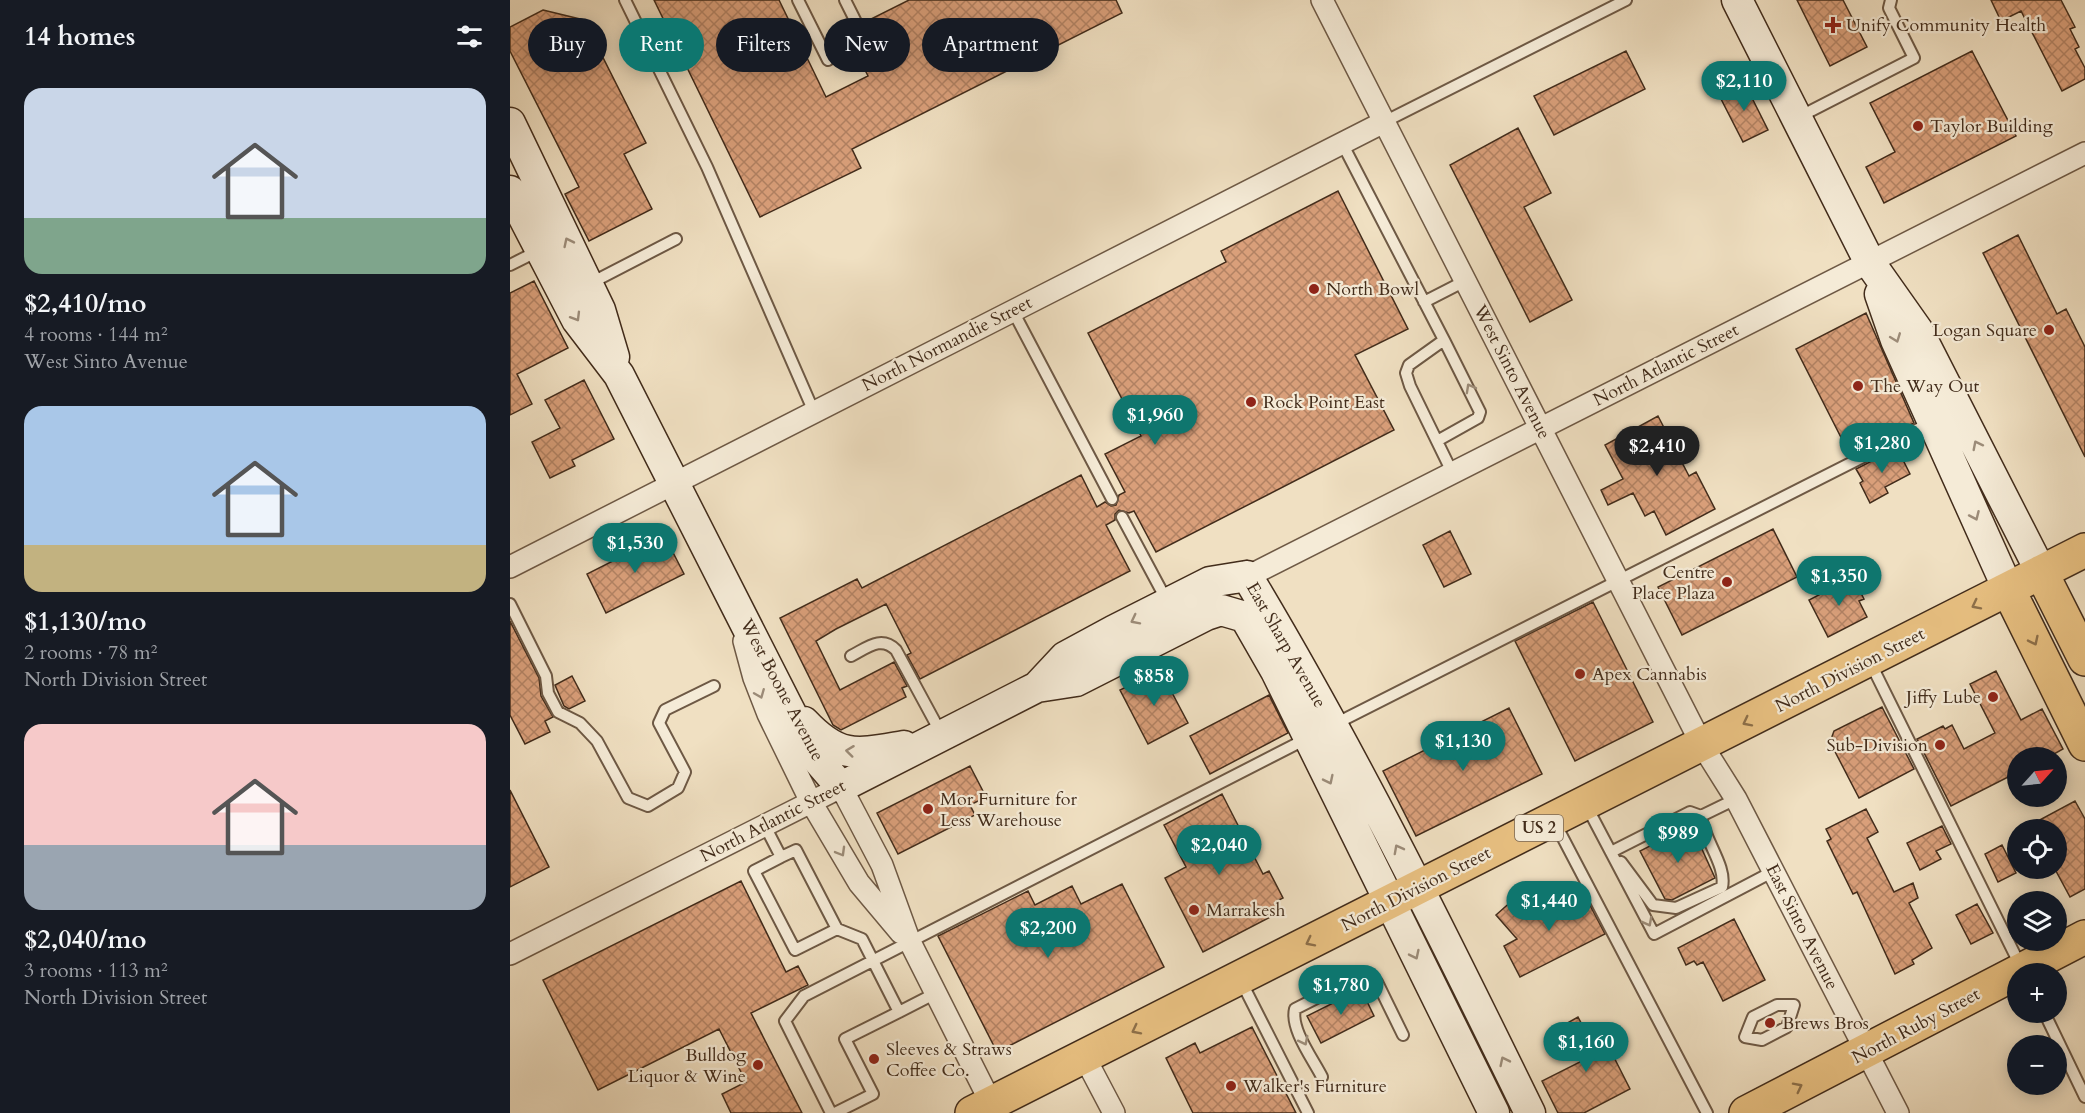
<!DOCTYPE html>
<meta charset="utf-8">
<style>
body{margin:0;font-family:Cardo,serif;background:#242831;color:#f1f3f6;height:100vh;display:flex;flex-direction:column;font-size:22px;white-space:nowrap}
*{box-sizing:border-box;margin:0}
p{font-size:20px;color:#9ea1a6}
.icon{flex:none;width:33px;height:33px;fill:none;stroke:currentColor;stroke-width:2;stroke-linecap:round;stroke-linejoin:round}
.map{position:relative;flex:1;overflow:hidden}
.panel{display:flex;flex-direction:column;background:#171b24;width:510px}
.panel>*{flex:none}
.guide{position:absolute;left:18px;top:18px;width:570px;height:54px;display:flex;gap:12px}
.needle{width:39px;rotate:63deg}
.buttons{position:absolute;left:1497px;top:747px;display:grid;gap:12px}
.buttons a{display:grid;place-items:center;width:60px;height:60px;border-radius:50%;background:#171b24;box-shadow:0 3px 15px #0003;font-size:30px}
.price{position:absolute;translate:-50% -51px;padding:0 14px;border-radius:21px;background:#0f766e;color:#fff;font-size:20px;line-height:39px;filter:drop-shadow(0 2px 3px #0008)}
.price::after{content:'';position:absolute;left:50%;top:36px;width:18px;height:14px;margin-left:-9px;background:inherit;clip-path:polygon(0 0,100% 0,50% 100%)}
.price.active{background:#222;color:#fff}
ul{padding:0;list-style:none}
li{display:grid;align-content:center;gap:12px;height:318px;padding:0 24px}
li span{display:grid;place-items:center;height:186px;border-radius:18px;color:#555}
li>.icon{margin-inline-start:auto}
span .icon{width:108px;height:108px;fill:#fffc;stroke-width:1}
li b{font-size:26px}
h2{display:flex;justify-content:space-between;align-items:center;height:72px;padding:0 24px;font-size:26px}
.tag{padding:0 21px;border-radius:27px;background:#171b24;box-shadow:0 3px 15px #0003;font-size:21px;line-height:54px}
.tag.active{background:#0f766e;color:#fff}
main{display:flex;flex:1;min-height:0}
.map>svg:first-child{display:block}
.building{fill:url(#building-cross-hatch);stroke:#422c1b;stroke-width:1.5}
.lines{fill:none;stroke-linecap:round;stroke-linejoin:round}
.lane-casing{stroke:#6e5945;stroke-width:14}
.street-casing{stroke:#6e5945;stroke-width:24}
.secondary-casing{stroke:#422c1b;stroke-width:33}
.primary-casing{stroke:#422c1b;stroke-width:36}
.lane{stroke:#f5ebd7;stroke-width:10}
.street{stroke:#f5ebd7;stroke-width:21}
.secondary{stroke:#f5ebd7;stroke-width:30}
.primary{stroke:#e8c081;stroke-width:33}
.oneway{stroke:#9c8c79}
.oneway2{stroke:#8d6f49}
.poi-dot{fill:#8f2418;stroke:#f5ebd7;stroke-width:2}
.labels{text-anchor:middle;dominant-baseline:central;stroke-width:4.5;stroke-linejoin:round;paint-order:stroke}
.shield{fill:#f5ebd7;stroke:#786553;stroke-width:1.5}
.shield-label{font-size:16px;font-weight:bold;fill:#422c1b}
.poi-label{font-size:18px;fill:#422c1b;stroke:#f5ebd7;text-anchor:start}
.street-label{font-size:18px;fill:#422c1b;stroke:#f5ebd7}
</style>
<main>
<section class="panel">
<h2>14 homes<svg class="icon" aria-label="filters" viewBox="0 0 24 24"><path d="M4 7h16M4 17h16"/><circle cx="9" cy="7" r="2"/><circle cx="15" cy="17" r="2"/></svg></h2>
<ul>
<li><span style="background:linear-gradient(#c9d6e8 70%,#7fa58c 0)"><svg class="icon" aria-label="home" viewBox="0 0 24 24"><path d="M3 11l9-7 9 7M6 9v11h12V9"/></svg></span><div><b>$2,410/mo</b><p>4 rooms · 144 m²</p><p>West Sinto Avenue</p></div></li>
<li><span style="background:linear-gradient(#a9c7e8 75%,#c2b280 0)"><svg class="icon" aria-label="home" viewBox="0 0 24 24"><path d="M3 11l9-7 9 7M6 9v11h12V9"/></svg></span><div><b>$1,130/mo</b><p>2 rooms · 78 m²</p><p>North Division Street</p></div></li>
<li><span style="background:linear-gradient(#f6c9c9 65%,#9aa5b1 0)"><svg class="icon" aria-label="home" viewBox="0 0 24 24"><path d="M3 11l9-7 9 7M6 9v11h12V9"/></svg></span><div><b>$2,040/mo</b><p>3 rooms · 113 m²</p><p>North Division Street</p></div></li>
</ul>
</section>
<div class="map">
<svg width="1575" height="1113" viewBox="0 0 1575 1113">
<defs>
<pattern id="building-cross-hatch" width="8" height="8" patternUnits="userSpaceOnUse" patternTransform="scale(1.5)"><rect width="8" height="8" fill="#d99f7a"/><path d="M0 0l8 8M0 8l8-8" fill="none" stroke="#b28263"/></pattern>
</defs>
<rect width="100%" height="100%" fill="#f0e0c2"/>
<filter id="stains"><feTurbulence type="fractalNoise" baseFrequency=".00333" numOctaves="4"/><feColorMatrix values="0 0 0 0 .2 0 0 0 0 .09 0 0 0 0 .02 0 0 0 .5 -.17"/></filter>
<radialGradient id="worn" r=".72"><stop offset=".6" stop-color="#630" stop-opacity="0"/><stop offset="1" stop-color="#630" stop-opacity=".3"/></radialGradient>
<!-- building -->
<path class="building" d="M144,0h125l47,97 42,-21 -22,-44 5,-3 6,4 5,-1 3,-10 44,-22h207l6,13 -270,136 9,19 -101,49z
M1287,0h46l24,47 -37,19z
M1481,0h70l14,27 -5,2 9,18 -4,2 10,19v11l-23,12 -41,-80 -20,10z
M33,10l41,10 62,123 -22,11 28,55 -63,32 -24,-47 14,-7 -69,-136v-24z
M1116,51l19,38 -91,46 -20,-39z
M1462,51l44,85 -132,67 -18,-36 29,-15 -25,-49z
M1234,82l24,48 -25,12 -24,-47z
M1008,128l33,65 -27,14 48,93 -42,22 -80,-157z
M828,191l70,138 -53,26 39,75 -238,122 -22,-41 -5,2 -10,-3 -4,4v6l-9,5 24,46 -210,108 -13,-24 4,-2 -25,-49 -50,25 -20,12 24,49 54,-28 13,24 -5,2 4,9 -65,33 -8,-5 -53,-107 77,-39 5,9 219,-113 16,32 8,-5 6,4 5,-1 3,-10 6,-3 -20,-38 36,-18 -53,-103 138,-71 -5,-11z
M1508,235l39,79 9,-5 19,38v110l-102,-204z
M24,281l34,67 -51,26 15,30 -22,11v-122z
M1356,313l48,110 -64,32 -54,-106z
M74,380l30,59 -42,21 3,6 -25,12 -18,-36 28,-14 -15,-28z
M1148,416l31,60 7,-4 19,37 -49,26 -12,-24 -9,5 -12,-23 -25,12 -7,-15 22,-11 -18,-34z
M1387,448l13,26 -25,13 3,6 -18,10 -10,-20 3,-2 -7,-12z
M1263,529l24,48 -115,58 -24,-48z
M940,531l21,43 -27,13 -21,-42z
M154,535l20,39 -78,39 -19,-39z
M1343,577l11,22 -5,2 8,16 -39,20 -19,-37z
M1083,602l60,120 -78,39 -60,-120z
M0,621l29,57 2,18 12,21 -8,4 5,11 -25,12 -15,-29z
M650,670l28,53 -40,21 -28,-54z
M1486,671l25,49 21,-11 21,40 -16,9h-29v14l-67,34 -34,-67 26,-13 2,3 7,-4 12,24 31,-16 -25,-49z
M62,676l13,25 -16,8 -5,-3 -9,-21z
M759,695l19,38 -78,41 -20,-38z
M1372,707l32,62 -55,29 -29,-56 4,-11z
M999,708l33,66 -126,62 -33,-65z
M460,766l16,31 -16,8 5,10 -77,39 -21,-41z
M0,790l39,77 -39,20z
M712,794l41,80 6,-3 14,27 -8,4 5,10 -77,40 -38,-74 21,-11 -22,-42z
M1565,801l10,18v70l-15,8 -14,-26v-41h-35z
M1356,809l12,23 -11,6 27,54 19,-9 5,15 -9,5 23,45 -20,12 2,4 -19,10 -38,-82 -4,2 -26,-53 4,-2 -5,-10z
M1181,825l24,53 -43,22 -7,-1 -25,-48z
M1432,826l9,18 -15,7 5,8 -21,11 -13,-27z
M1492,845l14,28 -18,9 -13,-28z
M231,881l45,91 12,-6 10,19 -57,28 51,100h-71l-9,-19 24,-12 -27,-53 -121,61 -55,-110z
M612,884l42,83 -167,85 -59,-116 90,-45 7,14 37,-19 9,18z
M1072,890l23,44 -85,43 -16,-31 13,-7 -21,-24 18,-16 16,18z
M1467,904l16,29 -22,11 -15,-29z
M1224,919l31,61 -42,21 -20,-39 -6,3 -3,-4 -8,4 -8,-17z
M851,989l13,27 -53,27 -14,-27z
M1068,1017l7,13 12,-6 33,65 -46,24h-26l-16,-32 38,-19 -18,-36z
M742,1027l44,86h-103l-27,-55 29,-15 5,10z"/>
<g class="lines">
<defs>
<path id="lane" d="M115,0l82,167 107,245
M288,0l30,60
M335,0l13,26
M1287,118l117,-60 -25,-50 2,-8
M874,122l242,-122
M832,143l102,197
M0,265l28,-14
M79,284l87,-45
M914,302l41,-21
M503,311l99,188
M927,441l41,-23 2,-6 -36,-72 -35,25 -3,8 4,13 42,86
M612,517l45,84
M0,604l36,72 2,17 10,19 22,11 17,18 31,57 20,8 30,-18 7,-16 -26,-49 6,-13 49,-24
M341,656c16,-8 30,-21 45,-6l46,85
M1360,662l150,303
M825,724l597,-302
M1076,805l68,129 120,-63
M1044,821l153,292
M255,826l16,31 15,-7 41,79 -42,21 -41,-79 27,-14
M1101,852l79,-40 11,4 35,-17
M1111,862l32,43 23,3 46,-21c5,-21 -18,-47 -21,-71
M731,981l67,132
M1267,1005h17l-7,22 -25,13 -17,-3 8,-20z
M389,1012l37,-19
M1534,1012l41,85
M812,1077c-9,-18 -32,-48 -27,-68l59,-30 14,-3 9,6 26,53
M321,1113l-46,-92 19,-25 504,-258
M325,1113l38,-19 -28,-55 54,-27 -37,-73 -25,-10"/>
<path id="street" d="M812,0l380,745 34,54 162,314
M0,567l874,-445
M727,582l848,-429
M234,641l10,37 14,36 43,88 48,81 42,50
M0,954l331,-167 41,78 28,77 81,161
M574,1056l30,57"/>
<path id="secondary" d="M1227,0l133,263 48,68 123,241
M0,123l90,187 14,47
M0,191l67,129 42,55 183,360 14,23 25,29 196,-100 39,-6 130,-66 15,-5 24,7 31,54
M1370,294l16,46 112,249
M737,576c104,173 194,355 283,537
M760,652l6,19 218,442
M527,687l28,-30 48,-26 97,-49 37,-6
M294,722c36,38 53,32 100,24"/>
<path id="primary" d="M1531,572l44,87
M1498,589l77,155
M462,1113l1113,-563
M1236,1113l339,-176"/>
</defs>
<!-- lane casing -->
<use href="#lane" class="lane-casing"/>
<!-- street casing -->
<use href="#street" class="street-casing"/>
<!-- secondary casing -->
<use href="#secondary" class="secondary-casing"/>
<!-- primary casing -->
<use href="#primary" class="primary-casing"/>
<!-- lane -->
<use href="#lane" class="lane"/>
<!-- street -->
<use href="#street" class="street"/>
<!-- secondary -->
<use href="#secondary" class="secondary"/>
<!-- primary -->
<use href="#primary" class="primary"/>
</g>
<!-- one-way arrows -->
<defs><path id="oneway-chevron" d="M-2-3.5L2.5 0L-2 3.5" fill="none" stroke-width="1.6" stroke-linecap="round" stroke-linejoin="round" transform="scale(1.5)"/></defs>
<g class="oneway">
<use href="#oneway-chevron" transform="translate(58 242) rotate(-116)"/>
<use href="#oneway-chevron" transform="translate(66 317) rotate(59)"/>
<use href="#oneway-chevron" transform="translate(1386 338) rotate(69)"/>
<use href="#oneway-chevron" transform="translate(960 388) rotate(-119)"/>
<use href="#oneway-chevron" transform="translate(1467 445) rotate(-117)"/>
<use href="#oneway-chevron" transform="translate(1465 516) rotate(66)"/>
<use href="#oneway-chevron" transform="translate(625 620) rotate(153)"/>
<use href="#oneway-chevron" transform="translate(250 694) rotate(68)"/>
<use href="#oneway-chevron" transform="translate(340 751) rotate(-173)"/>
<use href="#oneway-chevron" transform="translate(819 780) rotate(64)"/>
<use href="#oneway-chevron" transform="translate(888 849) rotate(-118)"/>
<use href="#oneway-chevron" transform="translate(331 852) rotate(60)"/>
<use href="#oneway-chevron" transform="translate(1138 922) rotate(62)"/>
<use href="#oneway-chevron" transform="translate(905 955) rotate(64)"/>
<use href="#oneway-chevron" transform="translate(794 1041) rotate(63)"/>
<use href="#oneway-chevron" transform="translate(994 1061) rotate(-116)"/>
</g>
<g class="oneway2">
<use href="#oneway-chevron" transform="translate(1466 605) rotate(153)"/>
<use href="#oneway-chevron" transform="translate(1524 641) rotate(64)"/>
<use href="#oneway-chevron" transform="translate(1237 722) rotate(153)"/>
<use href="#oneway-chevron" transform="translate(800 942) rotate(153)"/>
<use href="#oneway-chevron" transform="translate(626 1030) rotate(153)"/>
<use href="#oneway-chevron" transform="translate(1288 1087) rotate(-27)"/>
</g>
<!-- markers -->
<g class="poi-dot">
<path d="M1320 16h6v6h6v6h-6v6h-6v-6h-6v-6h6z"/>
<circle cx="1408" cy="126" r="6"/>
<circle cx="804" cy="289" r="6"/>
<circle cx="1539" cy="330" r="6"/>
<circle cx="1348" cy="386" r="6"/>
<circle cx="741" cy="402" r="6"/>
<circle cx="1217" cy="582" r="6"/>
<circle cx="1070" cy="674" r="6"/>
<circle cx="1483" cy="697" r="6"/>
<circle cx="1430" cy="745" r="6"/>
<circle cx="418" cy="809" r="6"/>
<circle cx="684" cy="910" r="6"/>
<circle cx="1260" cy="1023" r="6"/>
<circle cx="364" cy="1059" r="6"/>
<circle cx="248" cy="1065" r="6"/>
<circle cx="721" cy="1086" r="6"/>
</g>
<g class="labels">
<!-- shield labels -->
<rect class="shield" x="1005" y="815" width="48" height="26" rx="4.5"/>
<g class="shield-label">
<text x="1029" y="828">US 2</text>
</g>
<!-- poi labels -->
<g class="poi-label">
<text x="1336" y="25">Unify Community Health</text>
<text x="1420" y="126">Taylor Building</text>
<text x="816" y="289">North Bowl</text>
<text x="1527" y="330" text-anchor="end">Logan Square</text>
<text x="1360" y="386">The Way Out</text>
<text x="753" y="402">Rock Point East</text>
<text x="1205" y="572" text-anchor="end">Centre<tspan x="1205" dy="21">Place Plaza</tspan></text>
<text x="1082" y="674">Apex Cannabis</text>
<text x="1471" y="697" text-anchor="end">Jiffy Lube</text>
<text x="1418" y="745" text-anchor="end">Sub-Division</text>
<text x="430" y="799">Mor Furniture for<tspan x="430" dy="21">Less Warehouse</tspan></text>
<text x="696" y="910">Marrakesh</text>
<text x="1272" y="1023">Brews Bros</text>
<text x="376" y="1049">Sleeves &amp; Straws<tspan x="376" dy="21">Coffee Co.</tspan></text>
<text x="236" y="1055" text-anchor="end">Bulldog<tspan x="236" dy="21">Liquor &amp; Wine</tspan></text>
<text x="733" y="1086">Walker's Furniture</text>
</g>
<!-- street labels -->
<g class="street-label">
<text transform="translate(437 344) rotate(-27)">North Normandie Street</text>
<text transform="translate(1156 365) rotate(-27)">North Atlantic Street</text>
<text transform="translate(1002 372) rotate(63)">West Sinto Avenue</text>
<text transform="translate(776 645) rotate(60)">East Sharp Avenue</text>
<text transform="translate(1340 670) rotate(-27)">North Division Street</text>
<text transform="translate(272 690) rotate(62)">West Boone Avenue</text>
<text transform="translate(263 821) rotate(-27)">North Atlantic Street</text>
<text transform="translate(906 889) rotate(-27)">North Division Street</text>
<text transform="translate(1292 927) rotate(63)">East Sinto Avenue</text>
<text transform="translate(1406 1026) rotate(-28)">North Ruby Street</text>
</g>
</g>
<rect width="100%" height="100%" filter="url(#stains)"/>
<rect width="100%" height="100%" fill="url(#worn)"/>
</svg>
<div class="buttons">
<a><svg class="needle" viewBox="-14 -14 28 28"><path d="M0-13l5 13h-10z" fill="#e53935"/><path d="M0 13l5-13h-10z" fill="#9ea1a6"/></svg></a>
<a><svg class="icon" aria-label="locate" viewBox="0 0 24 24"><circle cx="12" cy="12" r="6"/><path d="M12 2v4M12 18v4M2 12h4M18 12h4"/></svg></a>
<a><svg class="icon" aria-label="layers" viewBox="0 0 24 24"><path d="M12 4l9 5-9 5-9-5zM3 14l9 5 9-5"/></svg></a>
<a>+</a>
<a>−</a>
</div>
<b class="price" style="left:1234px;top:112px">$2,110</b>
<b class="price" style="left:645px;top:446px">$1,960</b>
<b class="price" style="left:1372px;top:474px">$1,280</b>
<b class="price active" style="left:1147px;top:477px">$2,410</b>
<b class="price" style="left:125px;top:574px">$1,530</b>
<b class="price" style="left:1329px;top:607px">$1,350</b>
<b class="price" style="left:644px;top:707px">$858</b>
<b class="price" style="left:953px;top:772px">$1,130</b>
<b class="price" style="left:1168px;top:864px">$989</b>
<b class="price" style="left:709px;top:876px">$2,040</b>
<b class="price" style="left:1039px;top:932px">$1,440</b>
<b class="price" style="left:538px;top:959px">$2,200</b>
<b class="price" style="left:831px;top:1016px">$1,780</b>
<b class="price" style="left:1076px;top:1073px">$1,160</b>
<div class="guide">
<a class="tag">Buy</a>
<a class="tag active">Rent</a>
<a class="tag">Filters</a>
<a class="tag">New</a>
<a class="tag">Apartment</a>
</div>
</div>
</main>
